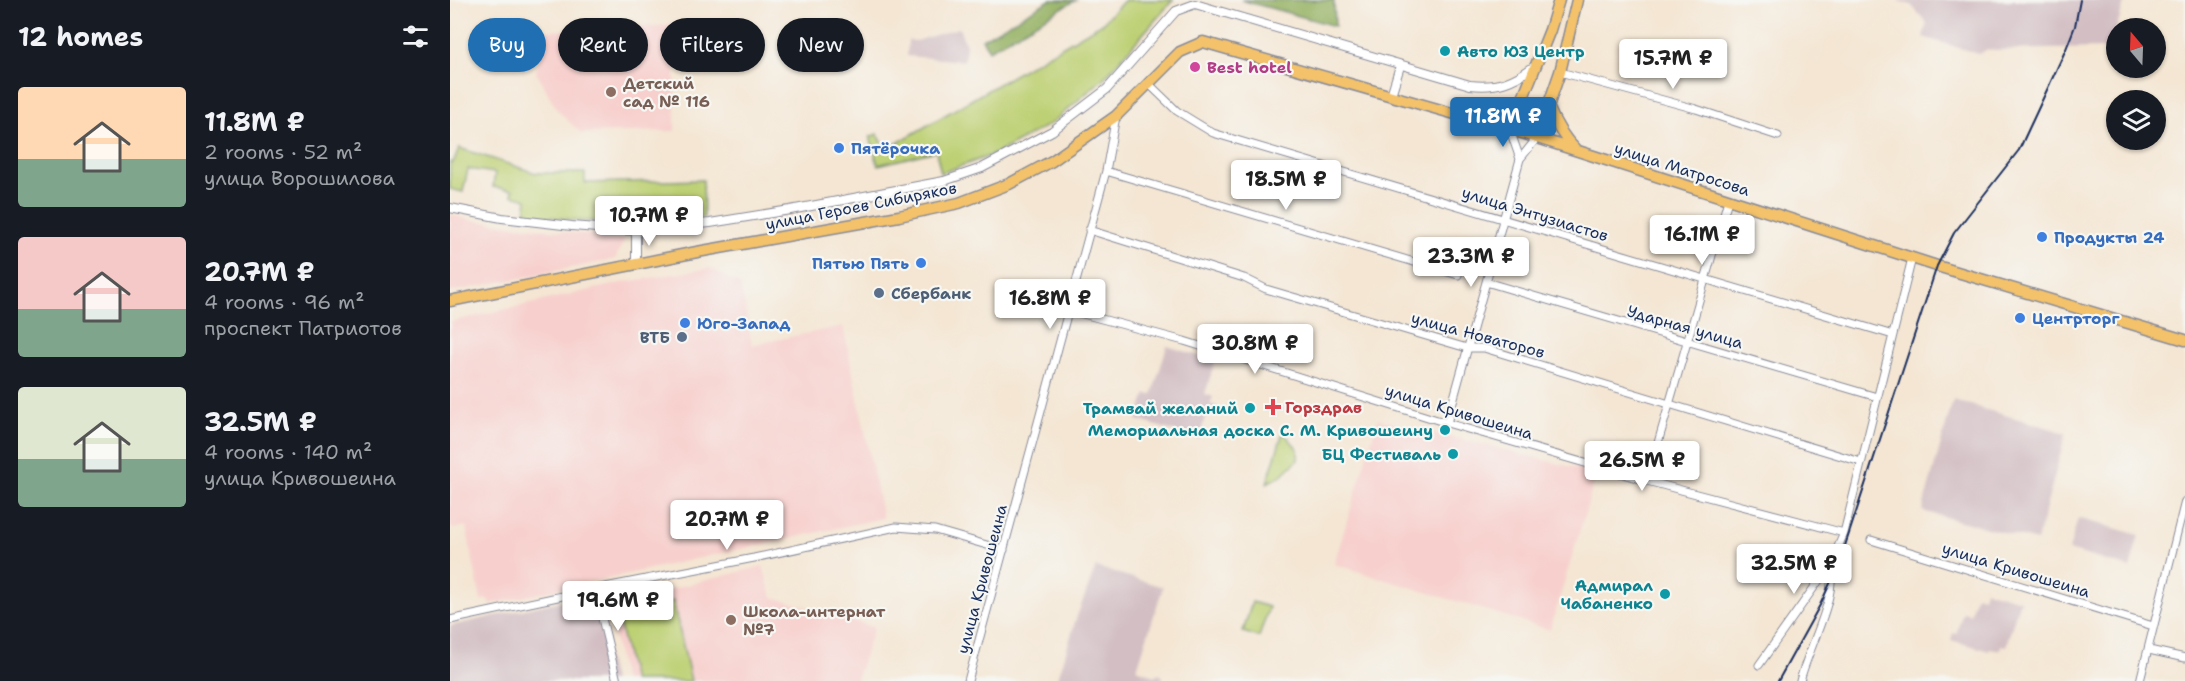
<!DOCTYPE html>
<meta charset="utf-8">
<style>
body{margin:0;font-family:"Shantell Sans",sans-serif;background:#242831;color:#f1f3f6;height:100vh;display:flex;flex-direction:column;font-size:22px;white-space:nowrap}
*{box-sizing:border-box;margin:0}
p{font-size:20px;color:#9ea1a6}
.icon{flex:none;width:33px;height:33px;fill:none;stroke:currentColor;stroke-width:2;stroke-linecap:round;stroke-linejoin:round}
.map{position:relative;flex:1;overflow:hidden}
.side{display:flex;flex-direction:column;background:#171b24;width:450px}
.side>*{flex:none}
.banner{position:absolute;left:18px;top:18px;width:570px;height:54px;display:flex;gap:12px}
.needle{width:39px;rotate:341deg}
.controls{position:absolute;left:1656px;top:18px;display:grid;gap:12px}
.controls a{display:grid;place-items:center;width:60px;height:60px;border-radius:50%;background:#171b24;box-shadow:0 2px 4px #0004;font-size:30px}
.price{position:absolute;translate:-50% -51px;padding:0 14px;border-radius:6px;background:#fff;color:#222;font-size:20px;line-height:39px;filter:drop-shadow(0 2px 3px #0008)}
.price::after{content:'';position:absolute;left:50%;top:36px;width:18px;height:14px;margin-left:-9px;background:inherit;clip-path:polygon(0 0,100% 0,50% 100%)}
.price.on{background:#1f6fb2;color:#fff}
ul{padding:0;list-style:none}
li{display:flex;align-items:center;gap:18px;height:150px;padding:0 18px}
li span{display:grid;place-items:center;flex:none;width:168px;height:120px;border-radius:6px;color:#555}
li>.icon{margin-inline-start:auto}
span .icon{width:72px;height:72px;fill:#fffc;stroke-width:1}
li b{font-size:26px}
h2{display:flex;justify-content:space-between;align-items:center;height:72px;padding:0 18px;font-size:26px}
.tag{padding:0 21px;border-radius:27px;background:#171b24;box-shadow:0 2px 4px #0004;font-size:21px;line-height:54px}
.tag.on{background:#1f6fb2;color:#fff}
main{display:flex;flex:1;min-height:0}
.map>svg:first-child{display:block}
.built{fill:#f7d0cd}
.industrial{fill:#d2bec3}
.green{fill:#bdd073;stroke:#6c8068;stroke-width:1.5}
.forest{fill:#96b265;stroke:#587062;stroke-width:1.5}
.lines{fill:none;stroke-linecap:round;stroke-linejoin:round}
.minor-casing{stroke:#888a98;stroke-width:9}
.tertiary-casing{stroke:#888a98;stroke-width:10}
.primary-casing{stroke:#888a98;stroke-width:13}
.trunk-casing{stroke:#888a98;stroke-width:13}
.minor{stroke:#fff;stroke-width:7}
.tertiary{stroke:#fff;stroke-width:8}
.primary{stroke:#f3c26a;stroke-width:10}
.trunk{stroke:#f3c26a;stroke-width:10}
.rail{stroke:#1b2f5e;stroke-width:2}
.culture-dot{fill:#0f9aa8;stroke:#f6f6f2;stroke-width:2}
.hotel-dot{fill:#d1479c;stroke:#f6f6f2;stroke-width:2}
.education-dot{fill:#8d6e63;stroke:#f6f6f2;stroke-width:2}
.shop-dot{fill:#3f7fe0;stroke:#f6f6f2;stroke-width:2}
.service-dot{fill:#5c6f8a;stroke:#f6f6f2;stroke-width:2}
.health-dot{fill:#e0444e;stroke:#f6f6f2;stroke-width:2}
.labels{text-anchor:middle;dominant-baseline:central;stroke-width:4.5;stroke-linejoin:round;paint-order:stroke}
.culture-label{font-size:16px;font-weight:bold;fill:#0d838f;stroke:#f6f6f2;text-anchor:end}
.hotel-label{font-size:16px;font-weight:bold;fill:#b23c85;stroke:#f6f6f2;text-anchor:start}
.education-label{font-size:16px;font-weight:bold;fill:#785e54;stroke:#f6f6f2;text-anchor:start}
.shop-label{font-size:16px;font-weight:bold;fill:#366cbe;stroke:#f6f6f2;text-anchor:start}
.street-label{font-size:16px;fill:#1b2f5e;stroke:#f6f6f2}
.service-label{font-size:16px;font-weight:bold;fill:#4e5e75;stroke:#f6f6f2;text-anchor:start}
.health-label{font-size:16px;font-weight:bold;fill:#be3a42;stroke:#f6f6f2;text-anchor:start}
</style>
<main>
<section class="side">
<h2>12 homes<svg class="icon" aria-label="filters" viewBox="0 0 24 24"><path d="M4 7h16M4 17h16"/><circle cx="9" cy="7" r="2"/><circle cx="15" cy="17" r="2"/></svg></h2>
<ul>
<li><span style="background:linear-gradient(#ffd9b3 60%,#7fa58c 0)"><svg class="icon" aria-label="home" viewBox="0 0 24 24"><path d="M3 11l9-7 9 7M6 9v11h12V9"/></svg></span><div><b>11.8M ₽</b><p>2 rooms · 52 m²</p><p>улица Ворошилова</p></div></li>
<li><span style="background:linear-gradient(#f6c9c9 60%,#7fa58c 0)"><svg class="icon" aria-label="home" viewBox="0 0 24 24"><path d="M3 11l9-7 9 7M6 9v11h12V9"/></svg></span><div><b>20.7M ₽</b><p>4 rooms · 96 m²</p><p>проспект Патриотов</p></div></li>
<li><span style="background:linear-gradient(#dfe7d0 60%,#7fa58c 0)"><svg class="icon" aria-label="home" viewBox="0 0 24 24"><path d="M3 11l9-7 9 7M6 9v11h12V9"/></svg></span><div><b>32.5M ₽</b><p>4 rooms · 140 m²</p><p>улица Кривошеина</p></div></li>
</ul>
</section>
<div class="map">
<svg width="1735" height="681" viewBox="0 0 1735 681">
<rect width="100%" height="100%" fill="#f6f6f2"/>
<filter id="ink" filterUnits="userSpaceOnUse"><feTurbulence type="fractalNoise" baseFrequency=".0167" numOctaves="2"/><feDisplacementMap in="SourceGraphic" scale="12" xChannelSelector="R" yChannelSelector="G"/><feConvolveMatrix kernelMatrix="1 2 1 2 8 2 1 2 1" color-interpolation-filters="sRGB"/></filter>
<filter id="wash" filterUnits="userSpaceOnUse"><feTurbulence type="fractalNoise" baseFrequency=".008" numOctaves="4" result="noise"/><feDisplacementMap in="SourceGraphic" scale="24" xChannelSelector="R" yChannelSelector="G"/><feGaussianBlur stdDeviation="1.35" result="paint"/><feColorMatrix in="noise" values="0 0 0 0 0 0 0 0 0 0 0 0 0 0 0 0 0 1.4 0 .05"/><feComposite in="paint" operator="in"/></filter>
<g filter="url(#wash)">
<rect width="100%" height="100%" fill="#f4e6d3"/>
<!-- built -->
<path class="built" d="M225,25v106l-94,2 -23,-22 -22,-39 9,-41z
M0,214l19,6 156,19 -10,20 -165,33z
M260,268l31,17 11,60 91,-19 40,192 -393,86 -2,-5 -7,1 -15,-74 -14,3 -2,-8v-199l175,-40z
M928,419l219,54 -47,157 -216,-66z
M313,566l9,31 102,30 -18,54h-232l-17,-76z"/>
<!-- industrial -->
<path class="industrial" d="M1446,0h229l-14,48 -125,2 -7,4 -56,-17 4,-14 -16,-18z
M509,28l7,17 -2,16 -57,-5 1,-16 8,1z
M717,346l48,15 -10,33 8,3 -3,7 8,3 -2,5 -9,-2 -8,29 -62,-19 9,-26 6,1z
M1503,400l113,33 -29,108 -115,-30z
M1628,518l61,17 -9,33 -61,-18z
M646,567l67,20 -26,82 18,7 2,-2 6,2 -1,5h-105l20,-65z
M1535,590l35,10 -14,46 -5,-1 -1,5 -10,-2 -1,3 -38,-11 2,-7 3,1 7,-22 7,2 6,-19 7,2z
M142,594l21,87h-163v-55z"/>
<!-- green -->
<path class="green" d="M675,0h48l-69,78 -52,45 -57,31 -54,19 -5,-22 -58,14 -8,-28 7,-3 10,15 214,-125z
M9,148l77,25h49v10l118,-3 1,37 -67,4h-55l-57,-7 2,-15 -15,-4 1,-5 -20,-3 2,-14 -27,-4 -5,23 -13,-3v-27l3,1z
M833,432l15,17v11l-16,15 -15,8z
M223,601l18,80h-58l-16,-67z
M802,602l17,5 -10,30 -16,-5z"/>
<!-- forest -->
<path class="forest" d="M600,0h26l-87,50 -7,-11z
M791,0h93l1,26z"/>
</g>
<g filter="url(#ink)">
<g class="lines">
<defs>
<path id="minor" d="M1110,72l136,37 82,27
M698,83l29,28 36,22 680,202
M1060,130l10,29
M656,171l352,104
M639,230l155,48 22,11 201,59h17l377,114
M1036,282l391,115
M618,310l116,31 263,82 200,58 197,52
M997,423l73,-264 17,-21
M1197,481l81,-281
M1421,540l282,86
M145,589l22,92
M0,620l145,-31 159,-31 142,-31 39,3 69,20
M1699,650l36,8
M1309,665l71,-100 14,-32 68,-275
M518,681l138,-510 10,-55
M1350,681c8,-33 38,-83 30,-116
M1690,681l45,-180"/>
<path id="tertiary" d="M941,95l9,-29
M0,208l52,10 70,8 64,5 74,-8 80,-13 154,-29 38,-13 70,-37 55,-42 69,-78 19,-7 275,81c28,3 43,-3 66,-20
M186,231v33"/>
<path id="primary" d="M1060,130l40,-100 9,-30
M1087,138l23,-66 17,-72"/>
<path id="trunk" d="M1098,106c7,18 15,31 28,44
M0,301l247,-49 202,-36 60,-13 50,-19 43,-23 64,-45 64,-64 23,-10 322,92 412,132 248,74"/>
</defs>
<!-- minor casing -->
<use href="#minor" class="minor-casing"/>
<!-- tertiary casing -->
<use href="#tertiary" class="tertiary-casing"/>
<!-- primary casing -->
<use href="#primary" class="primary-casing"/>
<!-- trunk casing -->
<use href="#trunk" class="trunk-casing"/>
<!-- minor -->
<use href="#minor" class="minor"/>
<!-- tertiary -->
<use href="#tertiary" class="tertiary"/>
<!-- primary -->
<use href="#primary" class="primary"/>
<!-- trunk -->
<use href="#trunk" class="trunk"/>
<!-- rail -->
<path class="rail" d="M1328,681l42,-76 19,-41 98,-298 17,-33 65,-83 47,-101 9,-23 5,-26"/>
</g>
</g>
<!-- markers -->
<g class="culture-dot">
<circle cx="995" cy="51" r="6"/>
<circle cx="800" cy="408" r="6"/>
<circle cx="995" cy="430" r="6"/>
<circle cx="1003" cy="454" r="6"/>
<circle cx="1215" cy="594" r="6"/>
</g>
<circle class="hotel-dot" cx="745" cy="67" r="6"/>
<g class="education-dot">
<circle cx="161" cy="92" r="6"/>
<circle cx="281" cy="620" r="6"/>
</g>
<g class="shop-dot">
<circle cx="389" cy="148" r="6"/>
<circle cx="1592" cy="237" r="6"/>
<circle cx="471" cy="263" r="6"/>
<circle cx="1570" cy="318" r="6"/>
<circle cx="235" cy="323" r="6"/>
</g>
<g class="service-dot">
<circle cx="429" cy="293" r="6"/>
<circle cx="232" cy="337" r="6"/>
</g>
<path class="health-dot" d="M820 398h6v6h6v6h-6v6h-6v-6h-6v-6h6z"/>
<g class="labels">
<!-- culture labels -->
<g class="culture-label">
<text x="1007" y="51" text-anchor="start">Авто ЮЗ Центр</text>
<text x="788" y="408">Трамвай желаний</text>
<text x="983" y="430">Мемориальная доска С. М. Кривошеину</text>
<text x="991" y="454">БЦ Фестиваль</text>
<text x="1203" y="585">Адмирал<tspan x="1203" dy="18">Чабаненко</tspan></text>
</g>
<!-- hotel labels -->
<g class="hotel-label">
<text x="757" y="67">Best hotel</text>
</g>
<!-- education labels -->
<g class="education-label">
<text x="173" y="83">Детский<tspan x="173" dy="18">сад № 116</tspan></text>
<text x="293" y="611">Школа-интернат<tspan x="293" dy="18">№7</tspan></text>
</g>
<!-- shop labels -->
<g class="shop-label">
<text x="401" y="148">Пятёрочка</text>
<text x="1604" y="237">Продукты 24</text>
<text x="459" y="263" text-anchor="end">Пятью Пять</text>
<text x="1582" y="318">Центрторг</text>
<text x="247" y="323">Юго-Запад</text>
</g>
<!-- street labels -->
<g class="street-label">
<text transform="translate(1232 169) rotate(18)">улица Матросова</text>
<text transform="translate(411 206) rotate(-11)">улица Героев Сибиряков</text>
<text transform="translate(1085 214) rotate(17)">улица Энтузиастов</text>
<text transform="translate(1235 327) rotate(16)">Ударная улица</text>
<text transform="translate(1028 335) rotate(15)">улица Новаторов</text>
<text transform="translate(1009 412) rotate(17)">улица Кривошеина</text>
<text transform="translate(1566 570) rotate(17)">улица Кривошеина</text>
<text transform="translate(532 579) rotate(-75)">улица Кривошеина</text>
</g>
<!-- service labels -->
<g class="service-label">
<text x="441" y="293">Сбербанк</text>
<text x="220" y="337" text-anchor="end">ВТБ</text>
</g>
<!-- health labels -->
<g class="health-label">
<text x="835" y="407">Горздрав</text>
</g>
</g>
</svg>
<div class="controls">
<a><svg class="needle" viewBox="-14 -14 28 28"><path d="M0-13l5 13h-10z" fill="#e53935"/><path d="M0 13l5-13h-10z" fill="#9ea1a6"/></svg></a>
<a><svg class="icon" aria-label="layers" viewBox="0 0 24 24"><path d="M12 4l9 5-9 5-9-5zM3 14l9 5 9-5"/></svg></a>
</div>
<b class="price" style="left:1223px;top:90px">15.7M ₽</b>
<b class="price on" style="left:1053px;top:148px">11.8M ₽</b>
<b class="price" style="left:836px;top:211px">18.5M ₽</b>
<b class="price" style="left:199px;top:247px">10.7M ₽</b>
<b class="price" style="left:1252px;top:266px">16.1M ₽</b>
<b class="price" style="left:1021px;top:288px">23.3M ₽</b>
<b class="price" style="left:600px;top:330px">16.8M ₽</b>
<b class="price" style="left:805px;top:375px">30.8M ₽</b>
<b class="price" style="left:1192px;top:492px">26.5M ₽</b>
<b class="price" style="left:277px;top:551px">20.7M ₽</b>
<b class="price" style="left:1344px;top:595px">32.5M ₽</b>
<b class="price" style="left:168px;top:632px">19.6M ₽</b>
<div class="banner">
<a class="tag on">Buy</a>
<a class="tag">Rent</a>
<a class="tag">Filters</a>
<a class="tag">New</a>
</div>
</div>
</main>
